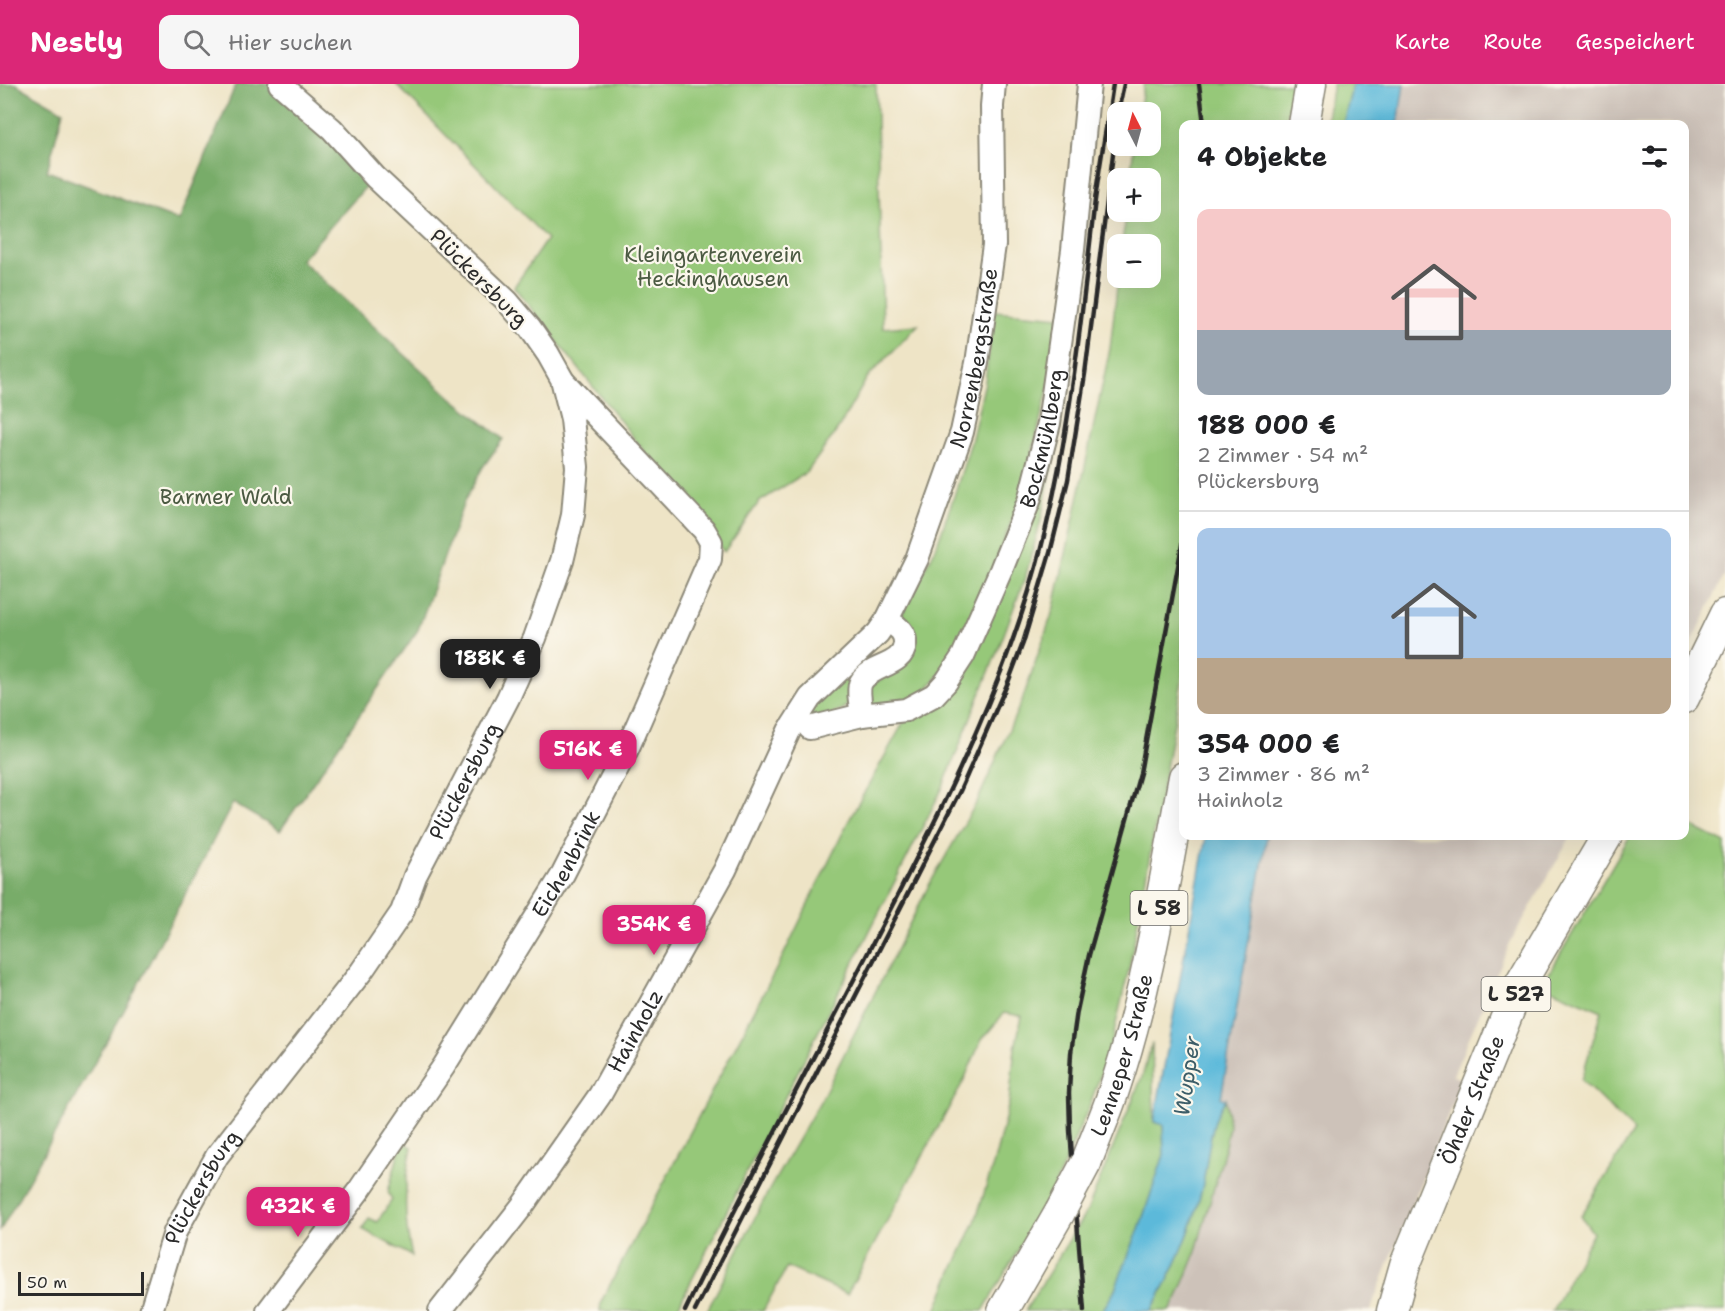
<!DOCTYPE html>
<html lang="de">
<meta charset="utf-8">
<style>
body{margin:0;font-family:"Shantell Sans",sans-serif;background:#f6f6f6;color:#202124;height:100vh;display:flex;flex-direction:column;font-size:22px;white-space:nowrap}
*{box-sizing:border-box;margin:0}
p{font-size:20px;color:#757577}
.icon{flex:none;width:33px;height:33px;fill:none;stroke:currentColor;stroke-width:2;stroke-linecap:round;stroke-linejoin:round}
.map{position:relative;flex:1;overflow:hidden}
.drawer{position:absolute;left:1179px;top:36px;width:510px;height:720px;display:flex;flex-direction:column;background:#fff;border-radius:12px;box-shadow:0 6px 24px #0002}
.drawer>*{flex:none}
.needle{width:39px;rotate:354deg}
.controls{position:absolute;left:1107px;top:18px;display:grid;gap:12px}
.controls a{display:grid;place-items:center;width:54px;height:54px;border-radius:12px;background:#fff;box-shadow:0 6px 24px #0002;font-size:30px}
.scale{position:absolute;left:18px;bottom:15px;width:126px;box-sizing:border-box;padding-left:6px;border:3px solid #2b2b2b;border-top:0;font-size:16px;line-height:21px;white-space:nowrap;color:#2b2b2b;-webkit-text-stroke:4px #fbf7ec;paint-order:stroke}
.price{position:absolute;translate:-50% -51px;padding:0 14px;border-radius:12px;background:#db2777;color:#fff;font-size:20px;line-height:39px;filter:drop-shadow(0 2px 3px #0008)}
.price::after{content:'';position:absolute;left:50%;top:36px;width:18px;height:14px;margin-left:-9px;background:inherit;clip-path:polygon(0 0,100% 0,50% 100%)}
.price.selected{background:#222;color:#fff}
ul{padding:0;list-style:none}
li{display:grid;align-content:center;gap:12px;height:318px;padding:0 18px}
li+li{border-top:2px solid #e0e0e0}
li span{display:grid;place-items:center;height:186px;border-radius:12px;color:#555}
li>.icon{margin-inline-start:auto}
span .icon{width:108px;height:108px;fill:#fffc;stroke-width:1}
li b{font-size:26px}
h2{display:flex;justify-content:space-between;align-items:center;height:72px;padding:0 18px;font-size:26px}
header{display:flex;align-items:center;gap:36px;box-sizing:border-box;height:84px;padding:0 30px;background:#db2777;color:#fff}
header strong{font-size:28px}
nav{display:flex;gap:33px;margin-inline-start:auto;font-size:21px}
.search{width:420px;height:54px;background:#f6f6f6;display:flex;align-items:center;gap:15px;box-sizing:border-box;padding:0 21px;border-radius:12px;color:#757577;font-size:22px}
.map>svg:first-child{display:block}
.industrial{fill:#cdc2b9}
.green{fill:#96c879;stroke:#607a52;stroke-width:1.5}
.forest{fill:#78ac69;stroke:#526c4a;stroke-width:1.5}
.water{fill:#5bb9da;stroke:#437282;stroke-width:1.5}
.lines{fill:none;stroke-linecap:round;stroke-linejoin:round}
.minor-casing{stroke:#8c8878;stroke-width:26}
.major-casing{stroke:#8c8878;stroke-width:33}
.minor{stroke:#fff;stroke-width:22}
.major{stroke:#fff;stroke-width:30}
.rail{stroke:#2b2b2b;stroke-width:4.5}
.major-bridge-casing{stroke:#8c8878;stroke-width:33;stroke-linecap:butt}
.major-bridge{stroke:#fff;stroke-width:30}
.labels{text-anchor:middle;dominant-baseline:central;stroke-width:4.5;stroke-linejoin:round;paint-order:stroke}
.shield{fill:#fbf7ec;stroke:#696865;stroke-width:1.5}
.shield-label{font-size:20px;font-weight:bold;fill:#2b2b2b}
.park-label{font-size:21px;fill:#4b5a42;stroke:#fbf7ec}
.street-label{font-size:21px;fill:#2b2b2b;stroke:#fbf7ec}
.water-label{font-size:22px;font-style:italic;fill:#3c5d68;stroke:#fbf7ec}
</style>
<header>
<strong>Nestly</strong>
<div class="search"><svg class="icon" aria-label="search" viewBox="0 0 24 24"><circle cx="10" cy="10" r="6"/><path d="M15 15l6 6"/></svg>Hier suchen</div>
<nav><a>Karte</a><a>Route</a><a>Gespeichert</a></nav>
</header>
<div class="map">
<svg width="1725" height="1227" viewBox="0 0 1725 1227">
<rect width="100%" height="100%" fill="#fbf7ec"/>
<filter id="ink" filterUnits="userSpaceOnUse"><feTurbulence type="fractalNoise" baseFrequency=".0167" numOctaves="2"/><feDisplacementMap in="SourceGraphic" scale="12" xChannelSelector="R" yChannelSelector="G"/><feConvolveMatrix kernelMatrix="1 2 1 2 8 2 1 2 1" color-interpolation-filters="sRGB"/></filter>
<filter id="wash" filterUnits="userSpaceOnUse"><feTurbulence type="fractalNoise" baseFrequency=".008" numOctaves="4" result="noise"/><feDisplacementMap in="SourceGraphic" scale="24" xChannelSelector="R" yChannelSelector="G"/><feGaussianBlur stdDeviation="1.35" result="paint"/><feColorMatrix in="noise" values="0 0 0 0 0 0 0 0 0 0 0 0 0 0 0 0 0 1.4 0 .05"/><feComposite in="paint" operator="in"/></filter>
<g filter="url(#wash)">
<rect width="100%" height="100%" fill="#eee4c6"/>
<!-- industrial -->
<path class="industrial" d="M1404,0h321v490l-40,83 -1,-533h-286z
M1267,752h304l-61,107 -57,132 9,5 -88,220 -3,11h-201l8,-14 16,-39 29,-102 6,-30 -8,-27z"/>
<!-- green -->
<path class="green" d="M396,0h480l7,244 35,-3 -51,53 -29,51 -31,43 -48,30 -35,50 -210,-265 33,-48z
M1144,0h149l-8,40h-101l-1,551 -53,289 -18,77 -21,61 -38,88 -70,121h-47l14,-35 25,-54 19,-60 15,-59 6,-55 7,-32 -18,-3 -23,28 -18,41 -116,212 -60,-27 -24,44h-56l62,-121 53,-92 106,-211 50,-87 45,-102 30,-87 22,-98 35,-164 8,-71h32v-34h-28l4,-32h24v-34h-20l4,-32h16v-34h-11z
M1333,0h20l-10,40h-17z
M994,227l66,6 -10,64 -28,114 -64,159 -38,43 -45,8 -9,-6 1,-13 26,-13 10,-62 32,-61 19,-54 17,-54 14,-60z
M1056,339l5,1 -21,100 -14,51 -23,62 -61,152 -266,522h-76l1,-9 182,-346 65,-134 59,-106 31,-16z
M864,574l5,8 -20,37 -5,5 -34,17 1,-17z
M1685,739l40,20v468h-173l41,-78 -12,-17 53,-85 -53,-51 21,-69 -60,-26 88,-149h54z
M1152,959l2,79 9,3 1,30 -25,74 -26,65 -11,17h-77l62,-100 55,-134z
M1226,1015l3,27 -6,30 -29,102 -16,39 -8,14h-19c21,-35 41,-80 50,-119 8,-30 6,-67 25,-93z
M402,1057l10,6c-8,36 -9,73 0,109l-50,-27 7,-11 8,4 15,-22 -4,-8z"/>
<!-- forest -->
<path class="forest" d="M0,0h16l47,27 -16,60 132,50 57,-137h35l99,98 -69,78 151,138 51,41 -20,28 -19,35 -46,128 -138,201 -47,-28 -103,197 -130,231z"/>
<!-- water -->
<path class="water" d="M1353,0h51l-6,40h-55z
M1206,752h61l-46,262 5,1c-19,26 -17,63 -25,93 -9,39 -29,84 -50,119h-49l11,-17 26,-65 25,-74 -1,-30 -9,-3z"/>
</g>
<g filter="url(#ink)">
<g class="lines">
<defs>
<g id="minor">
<path d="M862,631c-1,-9 -5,-25 -1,-33 10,-18 42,-15 44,-38 1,-13 -9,-18 -18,-24"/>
<path id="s1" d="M810,644l52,-13 44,-5 28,-15 12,-13 17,-26 38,-86 28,-69 20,-78 24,-173 16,-166"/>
<path id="s2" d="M151,1227l24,-79 42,-76 144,-184 41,-60 13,-36 93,-178 27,-60 27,-77 11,-46 4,-48 -5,-48 -10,-40 -14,-25 -18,-26 -23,-27 -132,-124 -43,-48 -52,-45"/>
<path id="s3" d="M268,1227l92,-122 84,-123 119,-192 65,-127 82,-188 1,-17 -7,-12 -141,-149"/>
<path id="s4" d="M440,1227l83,-106 77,-110 125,-225 64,-139 21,-33 68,-65 9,-13 30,-61 45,-127 15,-69 17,-118 -2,-139 2,-22"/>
</g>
<g id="major">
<path d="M1304,40l7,-40"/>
<path d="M1684,614l41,-84"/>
<path id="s5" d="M1086,1079c9,-24 20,-48 28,-73 34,-101 50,-208 70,-313"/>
<path d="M1003,1227l57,-99"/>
<path id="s6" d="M1392,1227l13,-46 114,-279 88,-150"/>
</g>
</defs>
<!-- minor casing -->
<use href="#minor" class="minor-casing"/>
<!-- major casing -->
<use href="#major" class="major-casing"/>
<!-- minor -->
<use href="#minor" class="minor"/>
<!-- major -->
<use href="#major" class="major"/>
<!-- rail -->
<path class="rail" d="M1199,0l5,40
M1118,28l6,-28
M685,1227c60,-125 125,-247 189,-370 59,-114 117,-227 155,-350 38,-125 50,-254 65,-383 5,-41 13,-83 19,-124
M695,1227l265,-520 49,-111 14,-37 27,-90 18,-73 17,-106 33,-259
M1084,1227l-14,-181 -1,-37 2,-40 6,-42 12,-56 51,-182 44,-239"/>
<defs>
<path id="major-bridge" d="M1060,1128l26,-49"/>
</defs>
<!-- major-bridge casing -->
<use href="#major-bridge" class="major-bridge-casing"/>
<!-- major-bridge -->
<use href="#major-bridge" class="major-bridge"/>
</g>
</g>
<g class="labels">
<!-- shield labels -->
<g class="shield">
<rect x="1130.5" y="807" width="57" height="34" rx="4.5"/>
<rect x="1481.5" y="893" width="69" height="34" rx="4.5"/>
</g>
<g class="shield-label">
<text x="1159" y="824">L 58</text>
<text x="1516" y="910">L 527</text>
</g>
<!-- park labels -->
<g class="park-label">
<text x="713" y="171">Kleingartenverein<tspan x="713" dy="24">Heckinghausen</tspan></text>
<text x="226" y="413">Barmer Wald</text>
</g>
<!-- street labels -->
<g class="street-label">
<text transform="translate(479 194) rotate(45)">Plückersburg</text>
<text stroke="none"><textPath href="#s4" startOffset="1106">Norrenbergstraße</textPath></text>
<text stroke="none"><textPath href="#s1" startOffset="411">Bockmühlberg</textPath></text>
<text stroke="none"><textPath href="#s2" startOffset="621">Plückersburg</textPath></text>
<text stroke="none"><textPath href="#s3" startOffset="538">Eichenbrink</textPath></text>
<text stroke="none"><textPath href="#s4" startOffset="342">Hainholz</textPath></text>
<text stroke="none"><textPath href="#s5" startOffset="114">Lenneper Straße</textPath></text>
<text stroke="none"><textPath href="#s6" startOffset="226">Öhder Straße</textPath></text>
<text stroke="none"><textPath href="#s2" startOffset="135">Plückersburg</textPath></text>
</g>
<!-- water labels -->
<g class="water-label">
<text transform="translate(1187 992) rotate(-82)">Wupper</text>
</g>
</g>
</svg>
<div class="controls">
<a><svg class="needle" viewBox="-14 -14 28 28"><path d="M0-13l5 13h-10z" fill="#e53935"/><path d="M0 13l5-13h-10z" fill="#757577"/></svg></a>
<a>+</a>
<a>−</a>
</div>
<div class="scale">50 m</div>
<b class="price selected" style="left:490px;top:606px">188K €</b>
<b class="price" style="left:588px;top:697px">516K €</b>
<b class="price" style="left:654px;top:872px">354K €</b>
<b class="price" style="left:298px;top:1154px">432K €</b>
<section class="drawer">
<h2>4 Objekte<svg class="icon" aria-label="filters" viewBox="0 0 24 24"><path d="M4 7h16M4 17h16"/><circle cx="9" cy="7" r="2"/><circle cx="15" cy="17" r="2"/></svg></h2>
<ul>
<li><span style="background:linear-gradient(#f6c9c9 65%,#9aa5b1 0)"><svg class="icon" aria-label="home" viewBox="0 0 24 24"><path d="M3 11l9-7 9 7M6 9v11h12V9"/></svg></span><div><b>188 000 €</b><p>2 Zimmer · 54 m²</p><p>Plückersburg</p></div></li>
<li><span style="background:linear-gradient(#a9c7e8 70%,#b9a48a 0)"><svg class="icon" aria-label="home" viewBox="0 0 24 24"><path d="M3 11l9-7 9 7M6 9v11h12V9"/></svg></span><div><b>354 000 €</b><p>3 Zimmer · 86 m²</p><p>Hainholz</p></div></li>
</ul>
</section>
</div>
